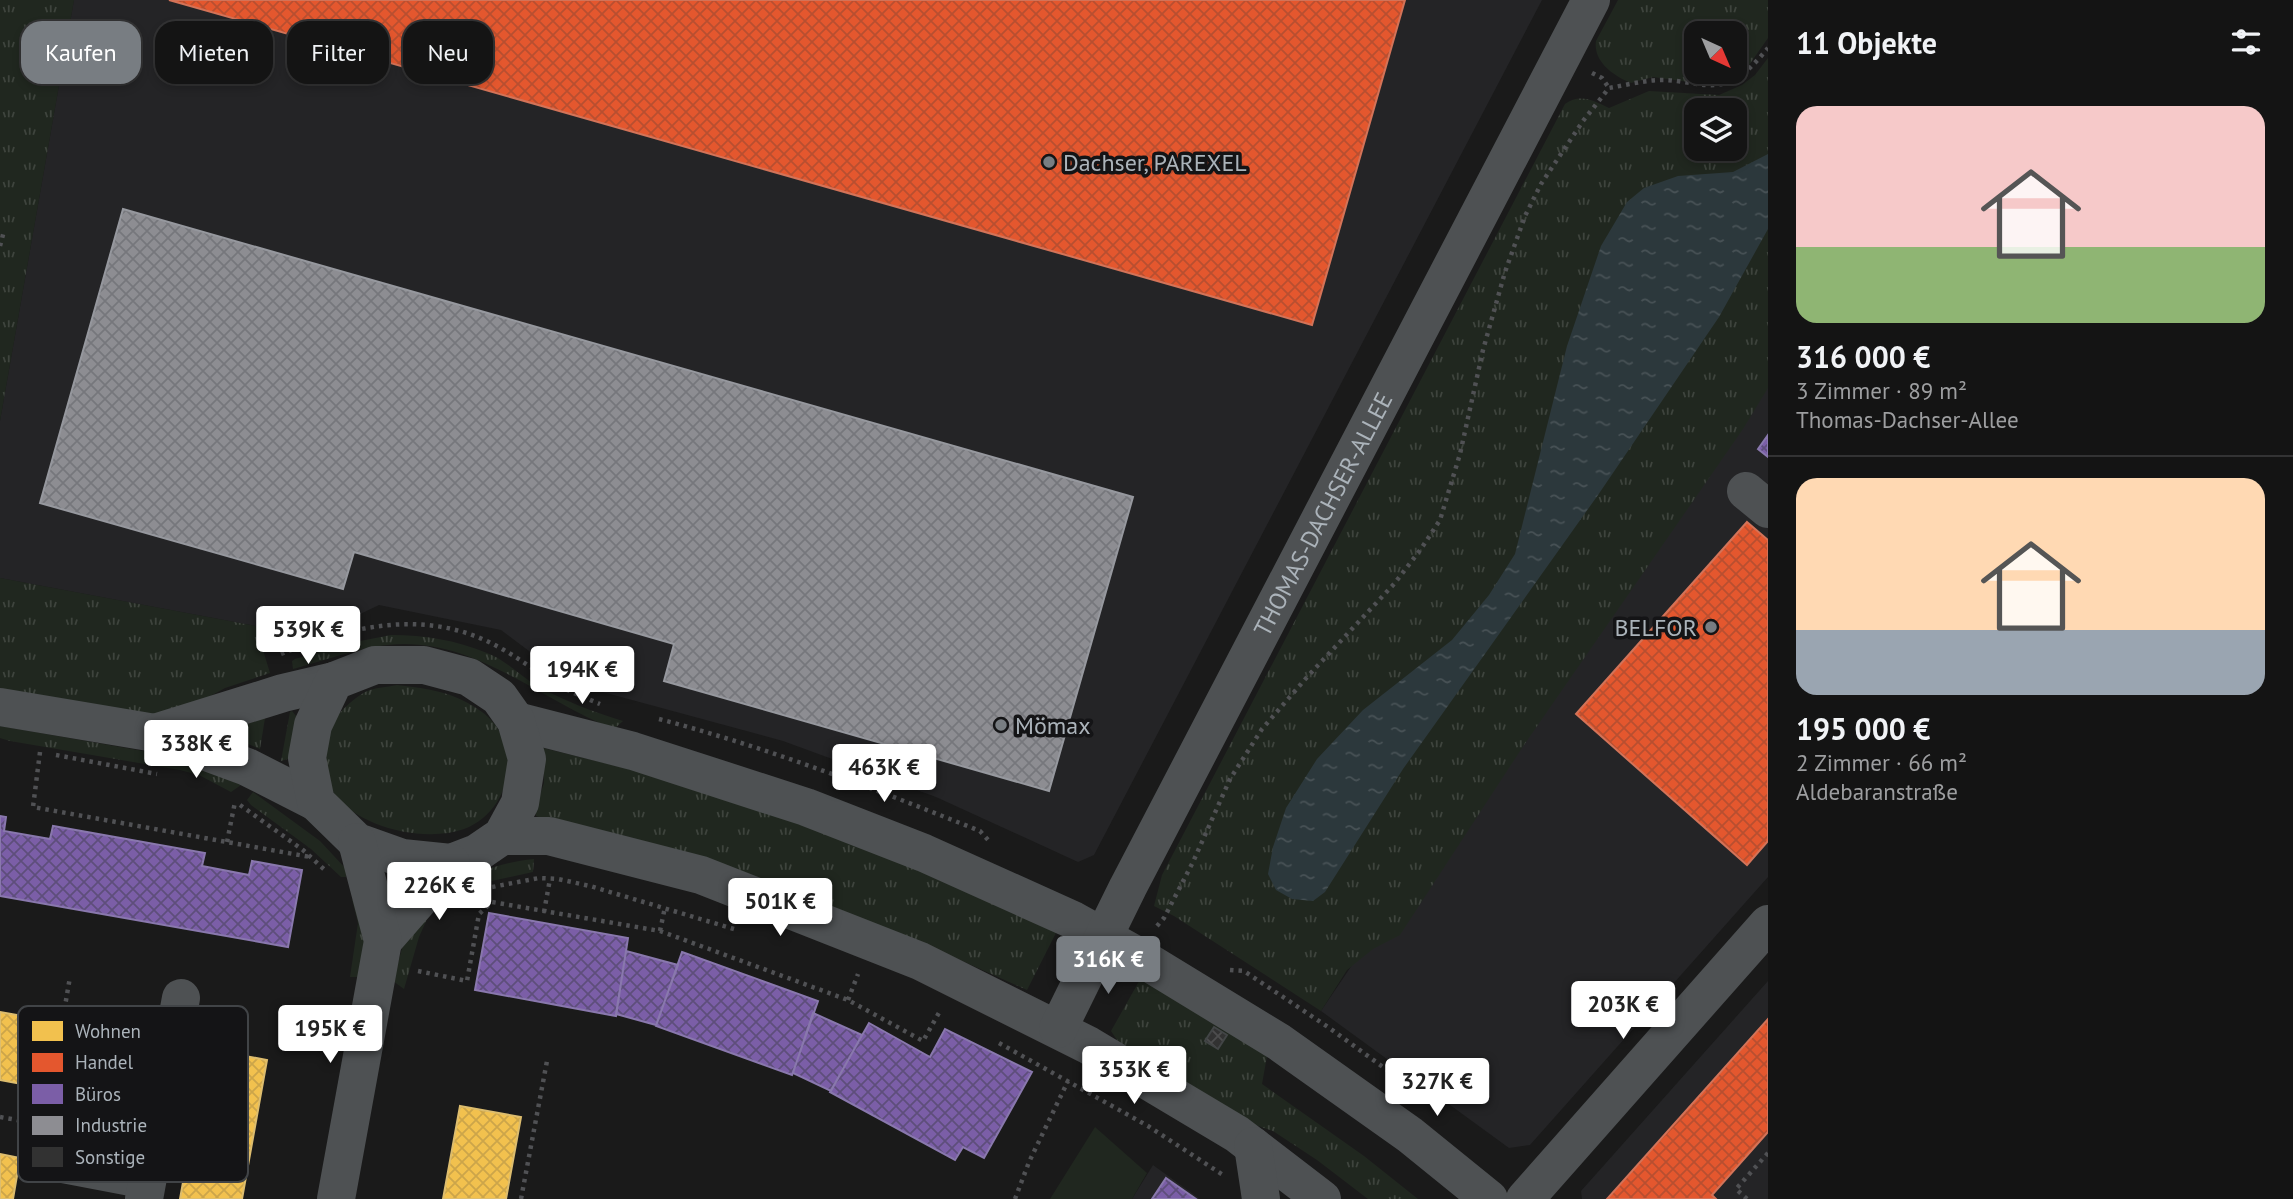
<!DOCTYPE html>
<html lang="de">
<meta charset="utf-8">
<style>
body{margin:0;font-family:"PT Sans",sans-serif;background:#1d1d1d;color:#f1f3f6;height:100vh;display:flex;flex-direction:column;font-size:26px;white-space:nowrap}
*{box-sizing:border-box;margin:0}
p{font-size:23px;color:#9d9ea0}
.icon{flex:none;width:38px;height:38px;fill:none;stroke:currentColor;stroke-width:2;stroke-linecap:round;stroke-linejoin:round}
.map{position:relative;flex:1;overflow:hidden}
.details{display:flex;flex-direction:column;background:#141414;width:525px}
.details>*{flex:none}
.hud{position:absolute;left:21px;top:21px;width:665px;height:63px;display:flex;gap:14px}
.needle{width:46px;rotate:136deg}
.buttons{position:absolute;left:1684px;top:21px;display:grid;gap:14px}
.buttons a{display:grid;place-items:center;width:63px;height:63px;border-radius:14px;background:#141414;box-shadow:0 4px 10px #0003,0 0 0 2px #333334;font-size:35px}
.price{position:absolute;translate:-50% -60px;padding:0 16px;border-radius:7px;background:#fff;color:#222;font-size:23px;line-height:46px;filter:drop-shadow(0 2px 4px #0008)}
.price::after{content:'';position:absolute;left:50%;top:42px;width:21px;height:16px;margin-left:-10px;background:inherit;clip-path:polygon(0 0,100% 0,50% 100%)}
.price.on{background:#787d82;color:#fff}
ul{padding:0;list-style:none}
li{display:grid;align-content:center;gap:14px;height:371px;padding:0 28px}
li+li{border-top:2px solid #333334}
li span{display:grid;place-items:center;height:217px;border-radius:21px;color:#555}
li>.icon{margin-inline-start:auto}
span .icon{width:126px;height:126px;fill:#fffc;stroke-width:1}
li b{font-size:30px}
h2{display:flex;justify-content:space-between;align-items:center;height:84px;padding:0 28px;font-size:30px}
.tag{padding:0 24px;border-radius:21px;background:#141414;box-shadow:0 4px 10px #0003,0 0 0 2px #333334;font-size:24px;line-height:63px}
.tag.on{background:#787d82;color:#fff}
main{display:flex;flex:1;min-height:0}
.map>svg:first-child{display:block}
.built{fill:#242426}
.grass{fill:url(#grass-tufts);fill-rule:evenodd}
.park{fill:#20271f}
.water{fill:url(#water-ripples)}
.homes{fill:url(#homes-cross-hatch);stroke:#ddbd6e;stroke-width:2}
.shops{fill:url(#shops-cross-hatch);stroke:#d37358;stroke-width:2}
.offices{fill:url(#offices-cross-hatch);stroke:#8978ad;stroke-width:2}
.industry{fill:url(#industry-cross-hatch);stroke:#96989e;stroke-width:2}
.building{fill:url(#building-cross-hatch);stroke:#424546;stroke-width:2}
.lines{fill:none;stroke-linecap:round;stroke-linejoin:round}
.path{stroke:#505154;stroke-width:4.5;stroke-dasharray:3.5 5;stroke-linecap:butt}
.minor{stroke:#4e5153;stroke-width:38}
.poi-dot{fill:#787d82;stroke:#141416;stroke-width:2.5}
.labels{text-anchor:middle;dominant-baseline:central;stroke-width:7;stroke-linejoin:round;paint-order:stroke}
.poi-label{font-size:24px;fill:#abb3ba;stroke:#141416;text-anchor:start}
.street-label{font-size:24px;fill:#abb3ba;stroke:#141416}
.key{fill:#141416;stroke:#414447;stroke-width:2}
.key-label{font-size:19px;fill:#abb3ba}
</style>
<main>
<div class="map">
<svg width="1768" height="1199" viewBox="0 0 1768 1199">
<defs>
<pattern id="grass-tufts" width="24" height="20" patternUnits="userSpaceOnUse" patternTransform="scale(1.75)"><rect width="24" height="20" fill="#20271f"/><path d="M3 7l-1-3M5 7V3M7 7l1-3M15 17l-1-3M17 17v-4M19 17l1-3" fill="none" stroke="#3e443d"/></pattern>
<pattern id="water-ripples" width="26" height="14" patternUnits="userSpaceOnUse" patternTransform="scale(1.75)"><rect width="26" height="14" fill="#2c383c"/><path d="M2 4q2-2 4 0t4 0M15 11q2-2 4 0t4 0" fill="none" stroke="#485256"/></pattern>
<pattern id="homes-cross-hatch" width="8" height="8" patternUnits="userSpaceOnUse" patternTransform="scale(1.75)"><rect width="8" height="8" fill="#f2c14e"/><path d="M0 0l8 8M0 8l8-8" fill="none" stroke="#cca54a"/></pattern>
<pattern id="shops-cross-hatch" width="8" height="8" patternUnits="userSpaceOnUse" patternTransform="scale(1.75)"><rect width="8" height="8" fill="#e4572e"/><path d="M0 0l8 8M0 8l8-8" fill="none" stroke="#b84f30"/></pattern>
<pattern id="offices-cross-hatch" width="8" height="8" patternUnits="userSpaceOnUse" patternTransform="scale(1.75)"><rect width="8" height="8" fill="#7b5ea7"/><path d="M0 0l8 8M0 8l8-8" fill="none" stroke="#5e4e7b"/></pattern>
<pattern id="industry-cross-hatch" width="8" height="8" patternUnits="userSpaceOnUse" patternTransform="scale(1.75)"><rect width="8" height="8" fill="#8d8d92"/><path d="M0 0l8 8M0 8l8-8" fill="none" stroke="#76777c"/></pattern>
<pattern id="building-cross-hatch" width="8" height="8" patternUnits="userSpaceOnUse" patternTransform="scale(1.75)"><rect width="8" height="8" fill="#323232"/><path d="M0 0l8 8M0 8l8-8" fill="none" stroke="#4d4d4e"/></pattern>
</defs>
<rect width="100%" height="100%" fill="#1a1a1a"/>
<!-- built -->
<path class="built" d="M74,0h1468l-448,855 -16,7 -142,-65 -153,-56 -210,-57 -72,-54 -122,-25 -25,12 -61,16 -293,-55v-157z
M1768,349v528l-238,268 -21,3 -188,-137z
M1768,981v218h-186l-1,-8z
M1153,1165l47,34h-68z"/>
<!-- grass -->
<path class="grass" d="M0,0h74l-74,421z
M1618,0h150v38l-21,30 -18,13 -26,3 -50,-7 -22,6c-17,-7 -38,-21 -35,-42zM1696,33h38v39h-38z
M1768,58v330l-25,41 -221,319 -122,187 -27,14 -26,21 -26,41 -147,-95 -20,-10 8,-31 403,-771c15,-11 29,-3 44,4l40,-17 70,4 23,-10 13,-10zM1696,110h38v39h-38z
M0,578l293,55 -31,14 8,26 -45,15 -29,16 -49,12 -147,-25z
M391,635c34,0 64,5 96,18 19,7 33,23 50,33 28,15 56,26 86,35l-9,8c-69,-27 -134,-86 -211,-85 -35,0 -76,16 -110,25l-1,-8 3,-2 55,-16z
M397,685c33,4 58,7 85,27 43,31 30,99 -18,117 -39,14 -107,-1 -131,-37 -8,-12 -7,-23 -7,-36 1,-8 0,-19 3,-27 5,-13 28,-35 41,-39 9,-3 18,-3 27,-5z
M292,711l4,5 -5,42 -10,3 9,-49z
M265,718l-5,31 -33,-14v-4z
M0,726l172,30 69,29 -10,7 -32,-17 -19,-5 -170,-29 -10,-3z
M543,748l160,39 140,47 215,95 -31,61 -78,-35 -413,-139 -1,-6 9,-27z
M253,792l67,49 26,28v8h-5l-30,-28 -60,-44 -4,-5z
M534,859l-1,13 -46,10 -38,18 -8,-10c32,-17 57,-27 93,-31z
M352,899l15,20 -5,58h-12l8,-54z
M427,919l-8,18 -15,52 -11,-8 13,-47z
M1142,976l125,80 -5,28 102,72 54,43h-50l-51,-39 -44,-29 -40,-14 -114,-74 -8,-12z"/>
<!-- park -->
<path class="park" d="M1095,1127l52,46 -15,26h-82z"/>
<!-- water -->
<path class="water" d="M1768,154v75l-49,88 -121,178 -195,274 -78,123 -12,9 -21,-2 -16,-9 -8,-16 5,-27 13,-39 31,-49 46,-49 89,-70 37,-45 26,-41 52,-208 34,-100 26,-44 17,-14 34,-12 55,-4z"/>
<!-- homes -->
<path class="homes" d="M0,1012l45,8 -12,66 -33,-6z
M207,1049l60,11 -25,139h-62z
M460,1106l61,11 -15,82h-63z
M0,1154l20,4 -7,41h-13z"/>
<!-- shops -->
<path class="shops" d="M169,0h1236l-93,325z
M1747,522l21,18v301l-21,24 -171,-151z
M1768,1019v113l-56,63 4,4h-109z"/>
<!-- offices -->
<path class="offices" d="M1768,435v22l-10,-8z
M0,816l6,1 -2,14 46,8 3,-13 152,27 -3,13 47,9 3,-14 50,9 -14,77 -288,-51z
M489,913l139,25 -12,78 -141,-26z
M626,951l52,14 -22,60 -40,-11z
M682,952l136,49 -26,74 -136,-49z
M813,1013l49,22 -31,56 -38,-18z
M869,1023l61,34 15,-28 87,43 -48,86 -21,-11 -8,13 -125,-68z
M1166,1178l30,21h-44z"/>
<!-- industry -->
<path class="industry" d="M123,209l1010,288 -84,294 -385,-110 10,-37 -320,-92 -11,37 -303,-86z"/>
<!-- building -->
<path class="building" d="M1214,1027l13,8 -9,14 -13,-8z"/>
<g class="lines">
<!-- path -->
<path class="path" d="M1592,73l10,5 7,10
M0,246l4,-15
M281,654c72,-29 149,-47 221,-5 22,12 41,28 63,40 11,5 23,10 35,15
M659,719c110,29 216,70 321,112l10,11
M40,752l-7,55 277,50
M56,755l101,19
M240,805l63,45 24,22
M227,842l8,-40
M492,887l47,-9 19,1 32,7 144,43
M544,912l6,-33
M1157,926l7,-8 29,-56 37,-83 32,-50 46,-53 86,-92 27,-35 19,-29 20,-66 23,-104 22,-78 20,-56 16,-32 42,-63 26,-33c17,-3 36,-8 54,-8 14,0 29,4 43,5 29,2 45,-17 62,-37
M660,931l5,-24
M1230,970l14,1 84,56 103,75 4,7
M418,971l49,10 12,-67 13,-12 168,29 188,69 75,41 17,-30
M848,1000l10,-26
M60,1035l10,-58
M999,1043l149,83 75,49
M0,1117l34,6
M43,1125l5,-26
M521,1199l26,-138
M1015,1199l14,-37 39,-81
M1747,1199l-11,-10 32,-36"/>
<!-- minor -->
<g class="minor">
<path d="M1746,491l22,18"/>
<path d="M0,707l155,26 92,34 69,35"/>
<path d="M516,721l117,30 173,56 118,46 149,67 65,36 141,86 131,93 79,64"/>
<path d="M155,733l128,-40 51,-12"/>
<path d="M502,836l18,-33 7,-44 -11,-38 -17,-24 -30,-20 -45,-12h-49l-41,16 -21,44 -6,33 9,44 41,40 45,16 49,5 26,-10 25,-17h47l152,39 219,86 168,84 149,89 85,65"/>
<path d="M383,941l68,-78"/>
<path id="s1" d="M1058,1029l70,-142 463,-887"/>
<path d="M54,1067l110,22"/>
<path d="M1253,1146l8,53"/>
<path d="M37,1159l110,21"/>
<path d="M144,1199l37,-201"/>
<path d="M336,1199l47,-258 -26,-99"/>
<path d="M1525,1199l243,-275"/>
</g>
</g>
<!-- markers -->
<g class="poi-dot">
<circle cx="1049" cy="162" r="7"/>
<circle cx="1711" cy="627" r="7"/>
<circle cx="1001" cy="725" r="7"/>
</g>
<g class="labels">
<!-- poi labels -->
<g class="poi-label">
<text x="1063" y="162">Dachser, PAREXEL</text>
<text x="1697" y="627" text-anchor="end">BELFOR</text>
<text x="1015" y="725">Mömax</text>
</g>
<!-- street labels -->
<g class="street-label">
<text stroke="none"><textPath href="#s1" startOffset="579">THOMAS-DACHSER-ALLEE</textPath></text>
</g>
</g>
<!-- legend -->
<rect x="18" y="1006" width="230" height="176" rx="10" class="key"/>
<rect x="32" y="1021" width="31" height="20" fill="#f2c14e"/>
<rect x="32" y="1053" width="31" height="19" fill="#e4572e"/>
<rect x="32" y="1084" width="31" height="20" fill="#7b5ea7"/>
<rect x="32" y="1116" width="31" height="19" fill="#8d8d92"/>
<rect x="32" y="1147" width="31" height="20" fill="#323232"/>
<g class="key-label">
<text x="75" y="1038">Wohnen</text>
<text x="75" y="1069">Handel</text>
<text x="75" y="1101">Büros</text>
<text x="75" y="1132">Industrie</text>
<text x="75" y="1164">Sonstige</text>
</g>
</svg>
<div class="buttons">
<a><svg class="needle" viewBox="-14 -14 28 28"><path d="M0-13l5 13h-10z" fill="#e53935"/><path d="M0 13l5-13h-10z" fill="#9d9ea0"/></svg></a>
<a><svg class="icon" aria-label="layers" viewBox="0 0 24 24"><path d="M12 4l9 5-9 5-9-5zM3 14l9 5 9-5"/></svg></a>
</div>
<b class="price" style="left:308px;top:666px">539K €</b>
<b class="price" style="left:582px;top:706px">194K €</b>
<b class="price" style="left:196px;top:780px">338K €</b>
<b class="price" style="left:884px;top:804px">463K €</b>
<b class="price" style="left:439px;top:922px">226K €</b>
<b class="price" style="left:780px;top:938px">501K €</b>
<b class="price on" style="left:1108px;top:996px">316K €</b>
<b class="price" style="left:1623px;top:1041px">203K €</b>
<b class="price" style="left:330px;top:1065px">195K €</b>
<b class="price" style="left:1134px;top:1106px">353K €</b>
<b class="price" style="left:1437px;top:1118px">327K €</b>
<div class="hud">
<a class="tag on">Kaufen</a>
<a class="tag">Mieten</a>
<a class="tag">Filter</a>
<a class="tag">Neu</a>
</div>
</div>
<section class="details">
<h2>11 Objekte<svg class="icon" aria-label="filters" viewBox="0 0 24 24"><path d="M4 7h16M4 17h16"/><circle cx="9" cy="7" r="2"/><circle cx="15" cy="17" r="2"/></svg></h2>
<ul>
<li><span style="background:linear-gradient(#f6c9c9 65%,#8fb573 0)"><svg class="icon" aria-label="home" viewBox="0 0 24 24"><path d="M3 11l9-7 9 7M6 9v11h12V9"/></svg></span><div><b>316 000 €</b><p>3 Zimmer · 89 m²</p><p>Thomas-Dachser-Allee</p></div></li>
<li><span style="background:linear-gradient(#ffd9b3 70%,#9aa5b1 0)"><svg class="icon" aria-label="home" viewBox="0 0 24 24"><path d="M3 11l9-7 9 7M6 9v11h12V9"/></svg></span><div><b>195 000 €</b><p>2 Zimmer · 66 m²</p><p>Aldebaranstraße</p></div></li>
</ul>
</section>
</main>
